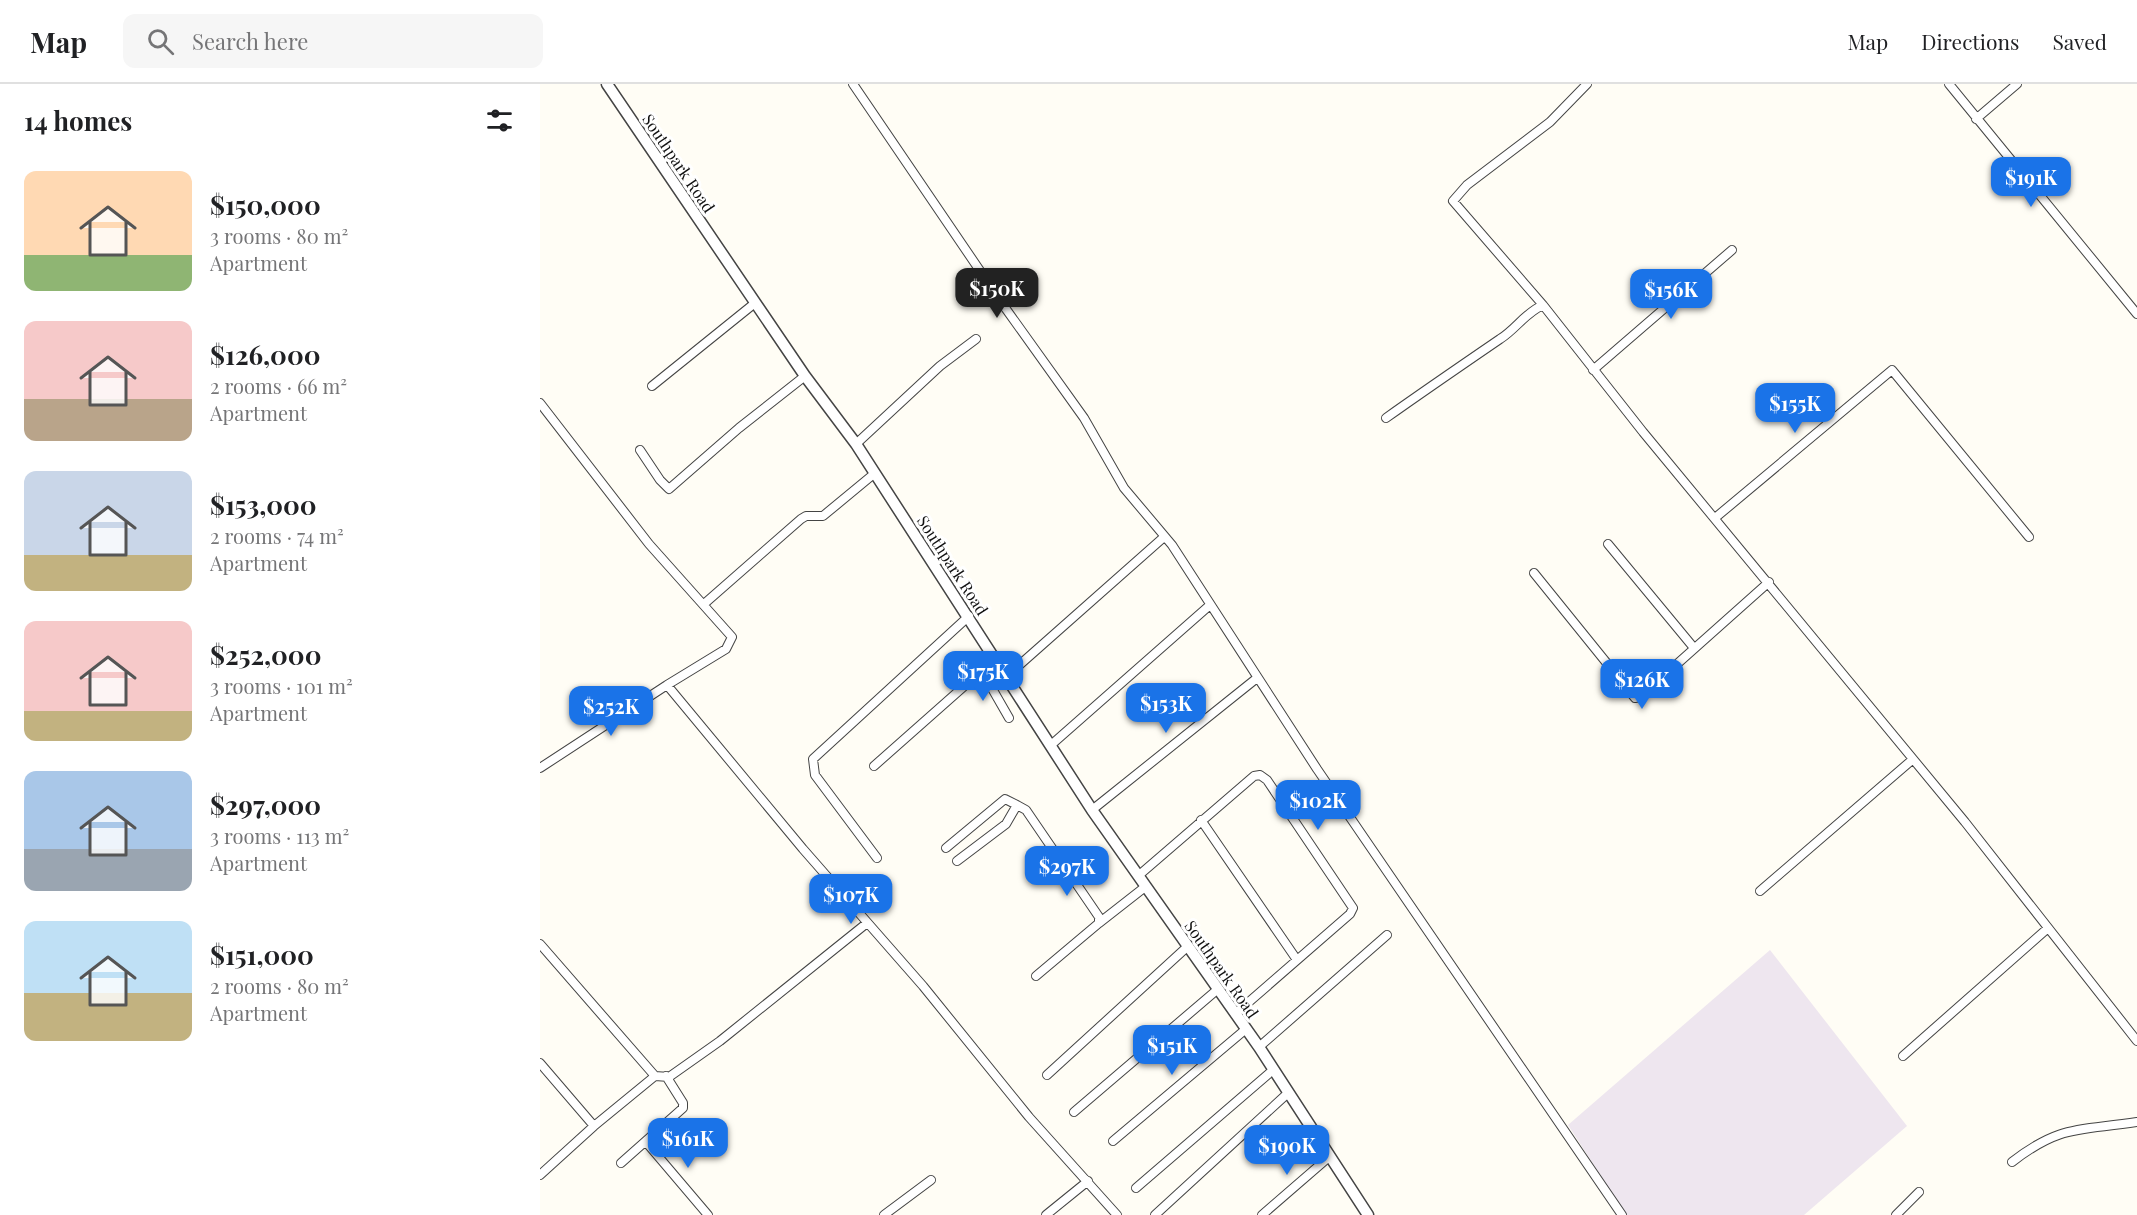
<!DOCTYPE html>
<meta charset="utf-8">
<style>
body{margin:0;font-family:"Playfair Display",serif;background:#f6f6f6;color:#202124;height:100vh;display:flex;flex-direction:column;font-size:22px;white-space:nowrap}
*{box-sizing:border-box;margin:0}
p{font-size:20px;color:#757577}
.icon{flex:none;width:33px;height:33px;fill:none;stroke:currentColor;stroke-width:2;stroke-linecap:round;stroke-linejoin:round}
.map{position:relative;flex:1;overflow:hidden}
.sheet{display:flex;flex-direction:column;background:#fff;width:540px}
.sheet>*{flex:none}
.price{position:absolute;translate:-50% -51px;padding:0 14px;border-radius:12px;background:#1a73e8;color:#fff;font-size:20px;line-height:39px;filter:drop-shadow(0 2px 3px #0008)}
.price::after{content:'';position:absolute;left:50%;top:36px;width:18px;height:14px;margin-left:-9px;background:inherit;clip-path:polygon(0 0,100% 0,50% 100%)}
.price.selected{background:#222;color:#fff}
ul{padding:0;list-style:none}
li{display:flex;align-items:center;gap:18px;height:150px;padding:0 24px}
li span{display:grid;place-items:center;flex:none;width:168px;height:120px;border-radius:12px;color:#555}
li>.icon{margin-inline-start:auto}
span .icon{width:72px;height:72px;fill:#fffc;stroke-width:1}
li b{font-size:26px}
h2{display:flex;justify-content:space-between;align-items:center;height:72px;padding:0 24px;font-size:26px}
header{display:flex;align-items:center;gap:36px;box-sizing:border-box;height:84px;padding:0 30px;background:#fff;border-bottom:2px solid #e0e0e0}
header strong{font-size:28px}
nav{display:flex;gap:33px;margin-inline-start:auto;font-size:21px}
.search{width:420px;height:54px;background:#f6f6f6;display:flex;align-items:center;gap:15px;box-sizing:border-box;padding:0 21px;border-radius:12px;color:#757577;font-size:22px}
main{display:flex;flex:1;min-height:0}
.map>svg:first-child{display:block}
.industrial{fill:#eee6ef}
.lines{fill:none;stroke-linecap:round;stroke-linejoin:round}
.minor-casing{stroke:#444;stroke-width:10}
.tertiary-casing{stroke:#444;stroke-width:13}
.minor{stroke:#fff;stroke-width:8}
.tertiary{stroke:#fff;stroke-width:10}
.labels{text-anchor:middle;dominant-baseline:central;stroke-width:6;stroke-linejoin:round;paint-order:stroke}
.street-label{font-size:16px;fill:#111;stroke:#fff}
</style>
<header>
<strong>Map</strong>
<div class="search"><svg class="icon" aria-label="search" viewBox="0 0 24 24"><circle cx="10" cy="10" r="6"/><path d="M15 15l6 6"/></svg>Search here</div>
<nav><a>Map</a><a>Directions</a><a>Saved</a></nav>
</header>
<main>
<section class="sheet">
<h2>14 homes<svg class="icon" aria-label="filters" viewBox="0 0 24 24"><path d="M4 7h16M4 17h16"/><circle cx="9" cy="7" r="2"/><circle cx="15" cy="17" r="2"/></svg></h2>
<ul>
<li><span style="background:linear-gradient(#ffd9b3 70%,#8fb573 0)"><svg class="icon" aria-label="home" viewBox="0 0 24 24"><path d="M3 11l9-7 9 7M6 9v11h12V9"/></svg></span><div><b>$150,000</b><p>3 rooms · 80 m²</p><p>Apartment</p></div></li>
<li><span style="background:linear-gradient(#f6c9c9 65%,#b9a48a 0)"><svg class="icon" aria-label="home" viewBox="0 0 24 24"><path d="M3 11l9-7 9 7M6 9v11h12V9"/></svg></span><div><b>$126,000</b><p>2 rooms · 66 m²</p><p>Apartment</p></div></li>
<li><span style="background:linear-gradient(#c9d6e8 70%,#c2b280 0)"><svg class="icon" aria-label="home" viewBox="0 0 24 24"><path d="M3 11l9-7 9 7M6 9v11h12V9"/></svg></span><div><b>$153,000</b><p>2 rooms · 74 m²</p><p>Apartment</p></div></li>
<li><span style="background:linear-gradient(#f6c9c9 75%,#c2b280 0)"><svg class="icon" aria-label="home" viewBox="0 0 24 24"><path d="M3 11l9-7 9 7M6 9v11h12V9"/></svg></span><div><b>$252,000</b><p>3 rooms · 101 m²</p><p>Apartment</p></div></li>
<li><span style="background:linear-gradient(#a9c7e8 65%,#9aa5b1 0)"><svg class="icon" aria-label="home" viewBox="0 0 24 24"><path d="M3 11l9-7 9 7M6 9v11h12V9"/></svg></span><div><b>$297,000</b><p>3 rooms · 113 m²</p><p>Apartment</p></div></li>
<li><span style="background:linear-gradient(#bfe0f5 60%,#c2b280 0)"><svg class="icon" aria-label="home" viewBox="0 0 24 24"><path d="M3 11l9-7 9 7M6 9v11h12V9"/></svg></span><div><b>$151,000</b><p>2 rooms · 80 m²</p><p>Apartment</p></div></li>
</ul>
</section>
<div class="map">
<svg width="1597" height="1131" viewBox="0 0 1597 1131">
<rect width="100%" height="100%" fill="#fffdf5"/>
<!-- industrial -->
<path class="industrial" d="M1230,866l137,176 -103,89h-178l-58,-90z"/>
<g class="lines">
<defs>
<path id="minor" d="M313,0l153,225 78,109 40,70 48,57 145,224 305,446
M1047,0l-37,38 -83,63 -14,16 90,104 100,127 322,390 172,219
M1409,0l188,230
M1436,35l41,-35
M1053,286l139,-120
M112,302l103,-83
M0,319l109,141 83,93 -6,12 -59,36 136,164 120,137 106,131 88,98
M846,334c38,-27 76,-53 114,-79 16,-10 25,-26 43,-34
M316,360l84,-78 36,-27
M100,366l20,30 9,9 70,-61 66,-52
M1175,434l177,-148 137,167
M1068,460l86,104
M994,489l101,125 5,-1 129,-115
M164,520l97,-85 5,-3h17l52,-43
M442,587l27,47
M467,592l157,-139
M511,661l159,-140
M334,682l122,-108
M0,684l127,-83
M477,721l9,5 73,107v6l-63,53
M552,726l165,-132
M661,736l96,140
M406,764l59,-49 12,6 -11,19 -49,37
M337,774l-62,-83 -2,-16 156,-143
M598,792l116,-100 6,-1 7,5 86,128 -3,6 -115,100
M1220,807l152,-131
M559,839l46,-36
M0,860l115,132
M719,963l128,-112
M1363,972l145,-128
M0,979l54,63
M507,991l140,-128
M534,1028l144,-123
M573,1057l133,-112
M106,1058l62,73
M1472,1078c49,-38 68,-31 125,-40
M81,1079l62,-55v-5l-17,-27
M0,1091l54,-49 61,-50 14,1 51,-36 147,-118
M596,1104l137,-118
M344,1131l47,-35
M506,1131l42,-34
M615,1131l133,-122
M722,1131l67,-58
M1356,1131l23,-23"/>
<path id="tertiary" d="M67,0l198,292 51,68 236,366 167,237 109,168"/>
</defs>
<!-- minor casing -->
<use href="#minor" class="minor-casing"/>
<!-- tertiary casing -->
<use href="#tertiary" class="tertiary-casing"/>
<!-- minor -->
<use href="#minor" class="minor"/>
<!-- tertiary -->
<use href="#tertiary" class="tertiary"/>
</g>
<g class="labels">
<!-- street labels -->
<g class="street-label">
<text transform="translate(139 79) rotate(56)">Southpark Road</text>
<text transform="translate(413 481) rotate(57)">Southpark Road</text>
<text transform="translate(682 885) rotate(55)">Southpark Road</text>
</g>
</g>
</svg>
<b class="price" style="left:1491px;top:124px">$191K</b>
<b class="price selected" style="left:457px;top:235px">$150K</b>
<b class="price" style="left:1131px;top:236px">$156K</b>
<b class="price" style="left:1255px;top:350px">$155K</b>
<b class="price" style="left:443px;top:618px">$175K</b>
<b class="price" style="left:1102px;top:626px">$126K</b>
<b class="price" style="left:626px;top:650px">$153K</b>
<b class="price" style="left:71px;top:653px">$252K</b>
<b class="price" style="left:778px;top:747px">$102K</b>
<b class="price" style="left:527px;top:813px">$297K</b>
<b class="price" style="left:311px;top:841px">$107K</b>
<b class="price" style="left:632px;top:992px">$151K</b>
<b class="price" style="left:148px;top:1085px">$161K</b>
<b class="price" style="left:747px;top:1092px">$190K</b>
</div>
</main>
